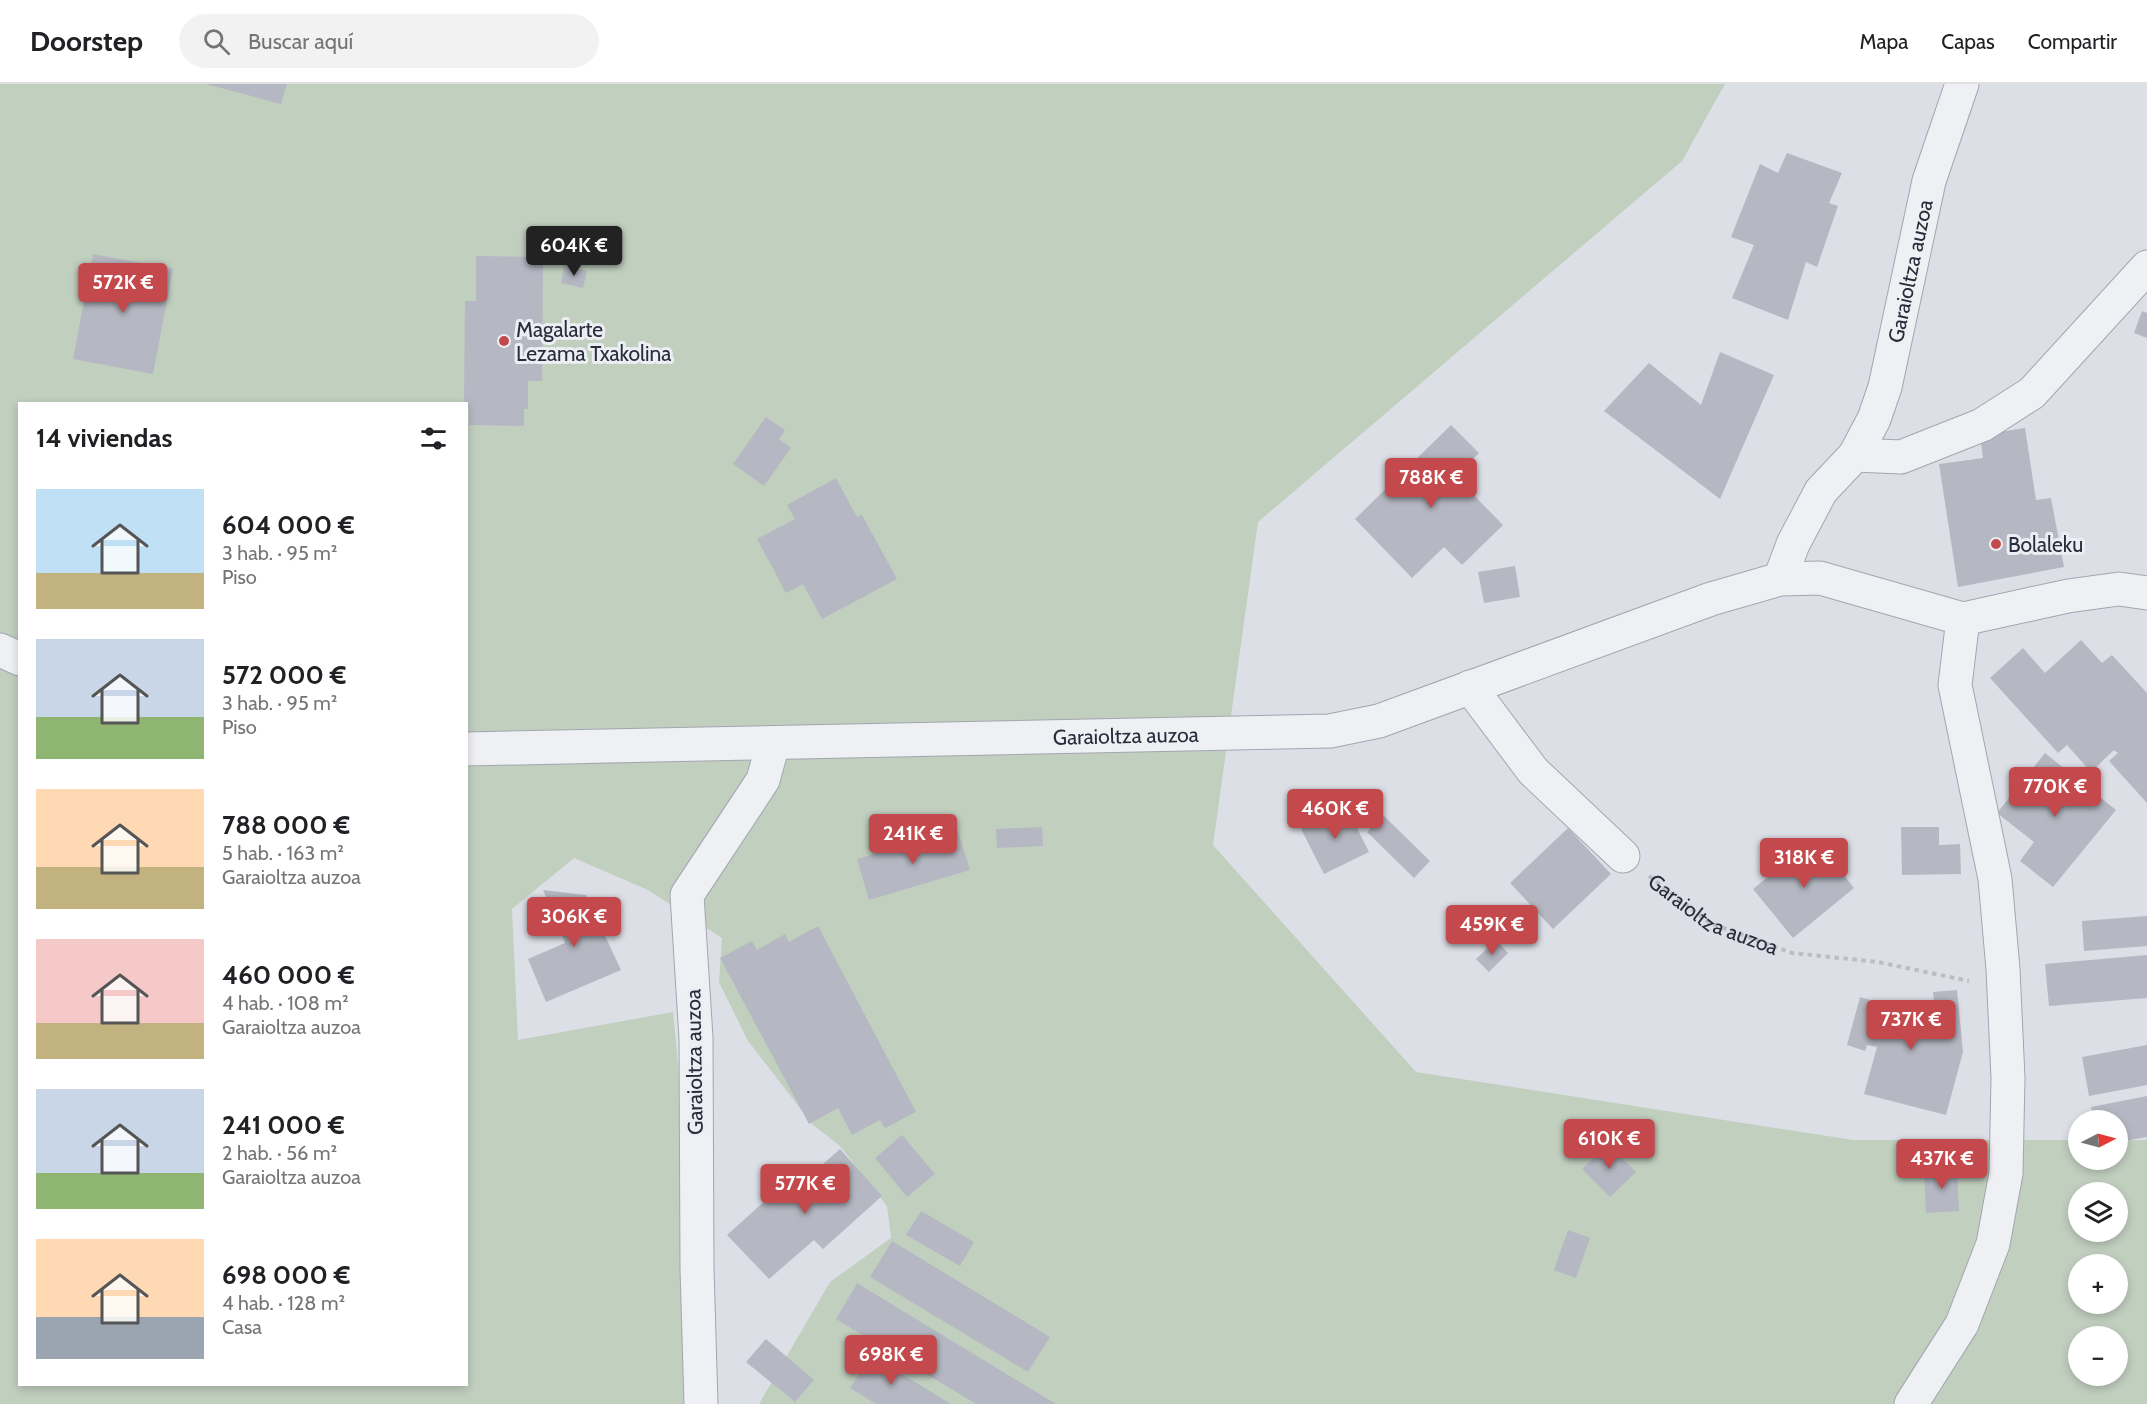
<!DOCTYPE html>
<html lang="es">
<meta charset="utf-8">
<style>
body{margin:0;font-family:Cabin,sans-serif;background:#f2f2f2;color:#202124;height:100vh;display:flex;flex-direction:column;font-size:22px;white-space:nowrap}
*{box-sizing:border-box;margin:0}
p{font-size:20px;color:#757577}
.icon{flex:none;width:33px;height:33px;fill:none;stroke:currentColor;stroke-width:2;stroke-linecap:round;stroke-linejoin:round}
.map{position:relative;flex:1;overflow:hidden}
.sheet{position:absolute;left:18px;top:318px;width:450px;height:984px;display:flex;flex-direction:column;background:#fff;border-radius:0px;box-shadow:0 3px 9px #0003}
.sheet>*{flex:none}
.needle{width:39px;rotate:84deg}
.tools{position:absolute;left:2068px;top:1026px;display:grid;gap:12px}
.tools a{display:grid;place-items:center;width:60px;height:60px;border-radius:50%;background:#fff;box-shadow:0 3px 9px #0003;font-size:30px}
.price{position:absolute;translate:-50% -51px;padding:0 14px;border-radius:6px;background:#c3494c;color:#fff;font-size:20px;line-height:39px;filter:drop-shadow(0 2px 3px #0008)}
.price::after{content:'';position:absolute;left:50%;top:36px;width:18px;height:14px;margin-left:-9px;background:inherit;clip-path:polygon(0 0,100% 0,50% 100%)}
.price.active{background:#222;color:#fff}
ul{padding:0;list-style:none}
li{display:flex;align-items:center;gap:18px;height:150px;padding:0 18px}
li span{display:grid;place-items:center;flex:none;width:168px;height:120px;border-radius:0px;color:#555}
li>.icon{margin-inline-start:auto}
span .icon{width:72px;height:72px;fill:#fffc;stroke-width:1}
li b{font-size:26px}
h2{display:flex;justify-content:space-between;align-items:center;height:72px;padding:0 18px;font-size:26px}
header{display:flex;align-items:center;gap:36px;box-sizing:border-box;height:84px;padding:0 30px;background:#fff;border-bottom:2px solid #e0e0e0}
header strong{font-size:28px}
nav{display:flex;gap:33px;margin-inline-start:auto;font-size:21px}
.search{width:420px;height:54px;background:#f2f2f2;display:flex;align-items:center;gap:15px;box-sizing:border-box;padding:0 21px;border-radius:33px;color:#757577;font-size:22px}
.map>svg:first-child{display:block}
.green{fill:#c1cfbf;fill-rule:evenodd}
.building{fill:#b5b8c2}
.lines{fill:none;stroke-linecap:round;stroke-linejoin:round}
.minor-casing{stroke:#a3a6af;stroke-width:35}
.path{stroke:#bbbdc4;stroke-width:4;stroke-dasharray:4.5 4.5;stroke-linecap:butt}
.minor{stroke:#eff0f4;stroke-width:33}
.poi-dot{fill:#c3494c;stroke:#eceef4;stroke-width:2}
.labels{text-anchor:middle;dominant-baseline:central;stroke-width:6;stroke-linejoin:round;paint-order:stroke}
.street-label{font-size:21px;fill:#282c3b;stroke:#eceef4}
.poi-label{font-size:21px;fill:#282c3b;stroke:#eceef4;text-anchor:start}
</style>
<header>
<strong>Doorstep</strong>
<div class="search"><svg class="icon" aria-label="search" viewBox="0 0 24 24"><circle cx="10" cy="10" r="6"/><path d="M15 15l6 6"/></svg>Buscar aquí</div>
<nav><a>Mapa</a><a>Capas</a><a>Compartir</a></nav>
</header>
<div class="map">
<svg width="2147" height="1320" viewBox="0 0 2147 1320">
<rect width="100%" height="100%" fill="#dddfe6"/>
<!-- green -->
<path class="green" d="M0,0h1725l-43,77 -424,361 -45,323 203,227 437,68h226v20h39v-20h29v264h-1388l71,-122 61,-44 -4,-32 -47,-60 -27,-21 -65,-84 -29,-59 3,-44 -74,-48 -74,-32 -62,51 6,131 155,-28 13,136 20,256h-706zM20,320h446v980h-446zM2079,1108h39v40h-39zM2079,1180h39v40h-39zM2079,1252h39v40h-39z"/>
<!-- building -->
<path class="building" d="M206,0h81l-6,20z
M1787,69l55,20 -13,30 9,3 -21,61 -11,-5 -18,58 -56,-22 22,-53 -23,-8 29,-73 18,9z
M592,160l1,16 -21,2 -2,-16z
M93,170l80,15 -20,105 -80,-15z
M476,172l67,1 -1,124h-14v28h-4v17l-55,-1v-16l-5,-5 1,-103h11z
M564,182l23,5 -4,17 -22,-5z
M2142,227l5,2v25l-13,-5z
M1720,268l54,23 -54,124 -116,-88 45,-48 52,42z
M766,333l19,13 -6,9 12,9 -27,38 -31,-22z
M1451,341l28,28 -23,24 47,48 -41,40 -18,-18 -32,31 -57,-59z
M2025,344l11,72 15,-2 13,69 -106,20 -19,-123 44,-6 -3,-23z
M836,394l21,39 5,-2 35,64 -75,40 -19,-35 -17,9 -29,-54 38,-20 -8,-14z
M1515,482l5,31 -36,6 -6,-31z
M2081,556l21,23 10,-8 35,38v110l-38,-42 9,-8 -4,-3 -23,22 -24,-27 -9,8 -68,-75 33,-30 22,25z
M2045,669l71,57 -63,77 -33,-26 14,-19 -37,-29z
M1346,722l23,46 -45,22 -23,-45z
M1383,731l47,46 -16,17 -47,-46z
M1042,743l1,19 -46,2 -1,-19z
M1901,743h38v18l21,-1 1,30 -59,1z
M1568,744l43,46 -58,55 -43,-46z
M957,745l13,41 -101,30 -12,-41z
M1815,755l39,49 -61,50 -40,-49z
M543,806l43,5 35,75 -75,32 -18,-43 37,-16z
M2147,832v30l-63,5 -2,-30z
M818,842l98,186 -31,16 -5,-8 -28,15 -14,-27 -29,16 -89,-166 32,-17 5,9 28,-16 4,8z
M1496,856l12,13 -19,19 -13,-13z
M2147,871v43l-98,8 -4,-42z
M1957,906l6,62 -17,63 -82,-21 13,-47 -10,-2 -2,6 -18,-6 13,-48 76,21 -3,-26z
M2147,961v40l-58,11 -7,-39z
M2147,1012v41l-29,5v-22h-24l-3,-13z
M902,1051l33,39 -28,23 -32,-39z
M1608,1060l28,28 -26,25 -28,-28z
M840,1065l42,47 -59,53 -9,-9 -45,39 -42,-44 51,-46 8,8z
M1957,1084l2,43 -33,2 -2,-43z
M921,1127l53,31 -14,24 -54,-31z
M1568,1146l22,8 -14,40 -22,-8z
M892,1157l158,96 -22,35 -158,-95z
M857,1199l199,121h-80l-140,-85z
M766,1255l48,41 -19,22 -49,-40z
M871,1271l80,49h-75l-26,-16z"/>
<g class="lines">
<defs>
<g id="minor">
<path d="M1855,371l46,2 81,-32 50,-32 115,-126"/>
<path id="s2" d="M1780,495l13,-35 28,-53 34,-36 19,-36 11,-32 44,-206 33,-97"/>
<path d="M0,566l20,9"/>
<path d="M1470,603l63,84 90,85"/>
<path id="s3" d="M466,665l864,-18 49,-10 332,-122 69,-20 40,-1 143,41 105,-23 51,-7 28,4"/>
<path d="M701,1320l-4,-136 -1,-230 -9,-143 76,-115 10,-36"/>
<path d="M1911,1320l51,-80 31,-80 13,-71 2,-95 -5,-109 -8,-90 -40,-194 8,-66"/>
</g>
</defs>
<!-- minor casing -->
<use href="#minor" class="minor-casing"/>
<!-- path -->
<path class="path" id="s1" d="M1649,792l61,47 82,30 86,9 91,19"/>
<!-- minor -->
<use href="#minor" class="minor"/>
</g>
<!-- markers -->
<g class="poi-dot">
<circle cx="504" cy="257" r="6"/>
<circle cx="1996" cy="460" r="6"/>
</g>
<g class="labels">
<!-- street labels -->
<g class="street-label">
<text stroke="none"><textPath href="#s2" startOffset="340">Garaioltza auzoa</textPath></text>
<text stroke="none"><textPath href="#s3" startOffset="660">Garaioltza auzoa</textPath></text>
<text stroke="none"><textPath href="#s1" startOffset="76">Garaioltza auzoa</textPath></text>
<text transform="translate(694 978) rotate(-91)">Garaioltza auzoa</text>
</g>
<!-- poi labels -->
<g class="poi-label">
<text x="516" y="245">Magalarte<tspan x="516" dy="24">Lezama Txakolina</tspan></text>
<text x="2008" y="460">Bolaleku</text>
</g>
</g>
</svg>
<div class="tools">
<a><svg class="needle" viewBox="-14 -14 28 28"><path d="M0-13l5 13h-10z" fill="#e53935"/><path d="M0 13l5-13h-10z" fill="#757577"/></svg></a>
<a><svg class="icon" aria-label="layers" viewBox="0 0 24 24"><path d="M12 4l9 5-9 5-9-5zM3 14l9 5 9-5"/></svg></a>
<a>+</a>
<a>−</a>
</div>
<b class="price active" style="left:574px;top:193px">604K €</b>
<b class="price" style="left:123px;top:230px">572K €</b>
<b class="price" style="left:1431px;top:425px">788K €</b>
<b class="price" style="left:2055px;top:734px">770K €</b>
<b class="price" style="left:1335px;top:756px">460K €</b>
<b class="price" style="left:913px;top:781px">241K €</b>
<b class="price" style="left:1804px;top:805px">318K €</b>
<b class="price" style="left:574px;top:864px">306K €</b>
<b class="price" style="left:1492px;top:872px">459K €</b>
<b class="price" style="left:1911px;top:967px">737K €</b>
<b class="price" style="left:1609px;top:1086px">610K €</b>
<b class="price" style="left:1942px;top:1106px">437K €</b>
<b class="price" style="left:805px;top:1131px">577K €</b>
<b class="price" style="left:891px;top:1302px">698K €</b>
<section class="sheet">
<h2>14 viviendas<svg class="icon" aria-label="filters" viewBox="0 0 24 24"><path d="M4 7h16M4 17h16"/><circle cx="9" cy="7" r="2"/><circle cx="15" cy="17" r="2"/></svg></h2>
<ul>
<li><span style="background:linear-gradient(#bfe0f5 70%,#c2b280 0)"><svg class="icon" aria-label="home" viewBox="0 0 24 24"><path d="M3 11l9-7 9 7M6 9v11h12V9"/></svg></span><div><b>604 000 €</b><p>3 hab. · 95 m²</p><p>Piso</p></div></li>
<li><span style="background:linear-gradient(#c9d6e8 65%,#8fb573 0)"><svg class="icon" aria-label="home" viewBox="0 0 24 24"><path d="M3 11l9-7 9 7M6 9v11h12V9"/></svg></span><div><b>572 000 €</b><p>3 hab. · 95 m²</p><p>Piso</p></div></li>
<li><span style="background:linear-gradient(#ffd9b3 65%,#c2b280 0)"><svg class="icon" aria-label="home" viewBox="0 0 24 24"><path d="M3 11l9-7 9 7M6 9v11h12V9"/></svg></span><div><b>788 000 €</b><p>5 hab. · 163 m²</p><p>Garaioltza auzoa</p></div></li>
<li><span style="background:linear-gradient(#f6c9c9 70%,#c2b280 0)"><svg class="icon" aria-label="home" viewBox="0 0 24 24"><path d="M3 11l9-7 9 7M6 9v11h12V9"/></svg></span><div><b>460 000 €</b><p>4 hab. · 108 m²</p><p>Garaioltza auzoa</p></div></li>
<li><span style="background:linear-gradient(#c9d6e8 70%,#8fb573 0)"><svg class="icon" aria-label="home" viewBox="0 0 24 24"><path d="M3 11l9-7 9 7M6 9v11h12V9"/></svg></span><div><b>241 000 €</b><p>2 hab. · 56 m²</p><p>Garaioltza auzoa</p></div></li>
<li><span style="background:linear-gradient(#ffd9b3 65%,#9aa5b1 0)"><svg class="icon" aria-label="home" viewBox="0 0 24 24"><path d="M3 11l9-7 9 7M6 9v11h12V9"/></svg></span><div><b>698 000 €</b><p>4 hab. · 128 m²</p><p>Casa</p></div></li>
</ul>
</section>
</div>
